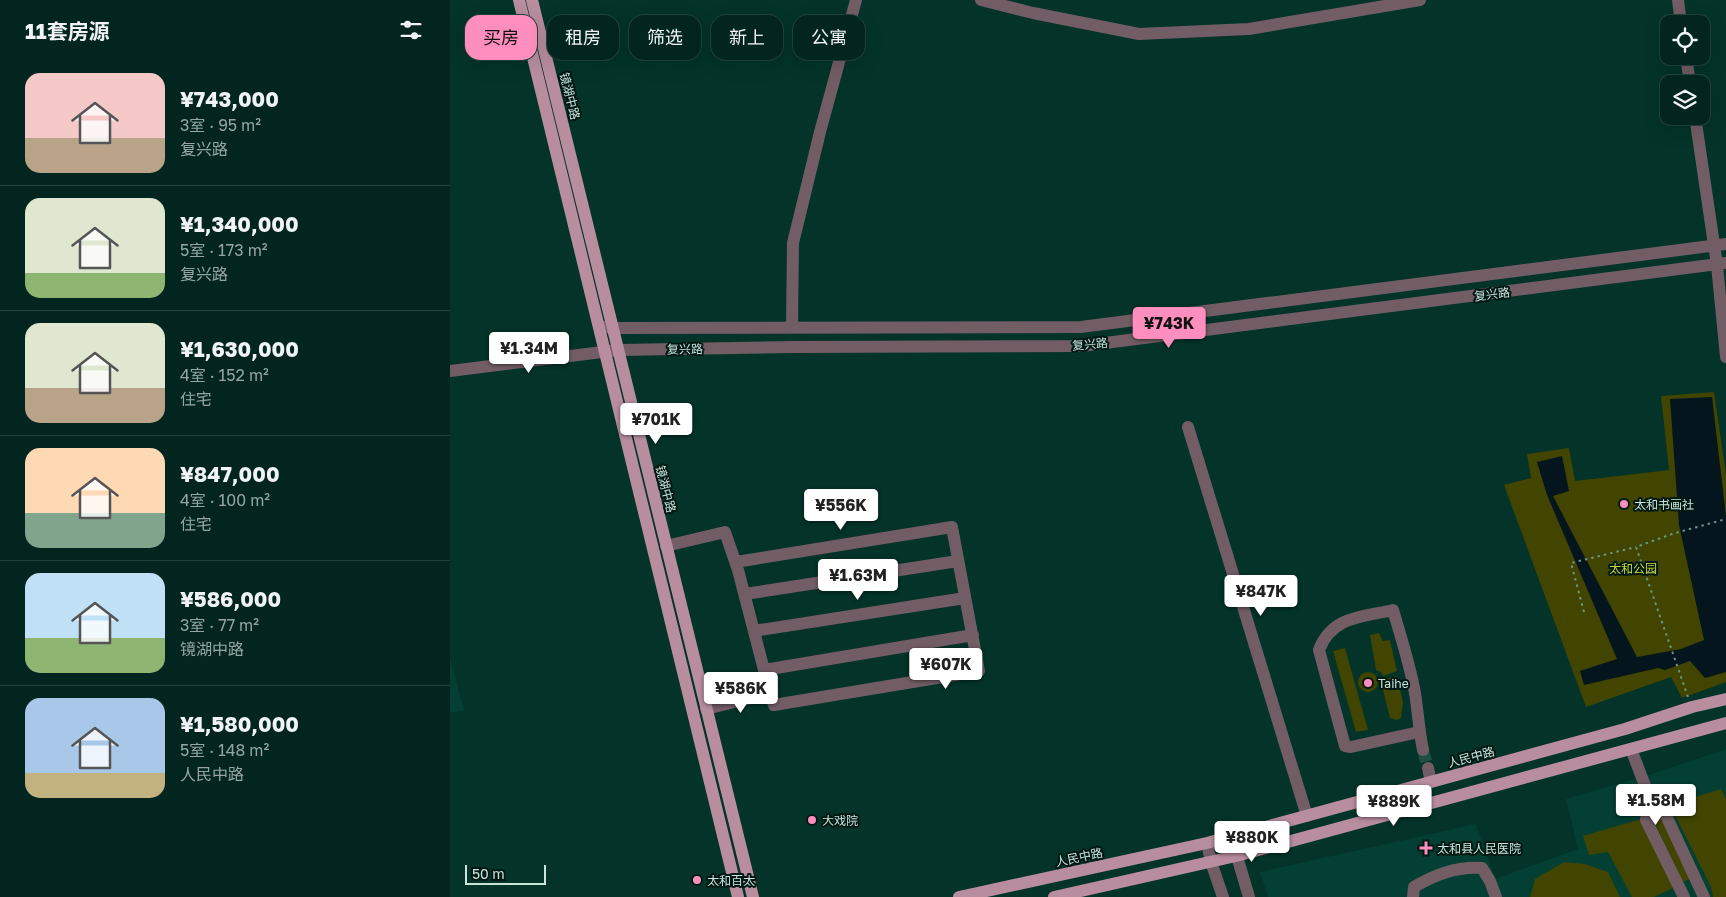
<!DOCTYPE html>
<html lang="zh">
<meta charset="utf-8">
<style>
body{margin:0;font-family:"Golos Text","Noto Sans SC",sans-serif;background:#10322c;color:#f1f3f6;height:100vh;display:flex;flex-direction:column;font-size:19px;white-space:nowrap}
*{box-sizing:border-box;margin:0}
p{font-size:16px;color:#96a5a4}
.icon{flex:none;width:28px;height:28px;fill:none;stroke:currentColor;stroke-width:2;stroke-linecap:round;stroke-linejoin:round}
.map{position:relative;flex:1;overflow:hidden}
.drawer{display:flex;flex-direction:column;background:#02261f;width:450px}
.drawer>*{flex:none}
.banner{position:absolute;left:15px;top:15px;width:475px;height:45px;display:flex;gap:10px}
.fabs{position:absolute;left:1210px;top:15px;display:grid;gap:10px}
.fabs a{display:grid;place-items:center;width:50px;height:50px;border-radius:10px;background:#02261f;box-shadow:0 5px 20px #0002,0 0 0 1px #23433d;font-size:25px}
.scale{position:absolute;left:15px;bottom:12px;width:81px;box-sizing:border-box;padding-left:5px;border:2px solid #c8e4db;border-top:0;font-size:14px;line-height:18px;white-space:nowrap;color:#c8e4db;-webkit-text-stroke:4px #021812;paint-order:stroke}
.price{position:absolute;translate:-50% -42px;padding:0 11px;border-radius:5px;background:#fff;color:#222;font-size:16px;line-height:32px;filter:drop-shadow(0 1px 2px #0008)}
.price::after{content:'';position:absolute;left:50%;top:30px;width:15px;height:11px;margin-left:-8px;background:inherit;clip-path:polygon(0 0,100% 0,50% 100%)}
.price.active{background:#fe8ebe;color:#111}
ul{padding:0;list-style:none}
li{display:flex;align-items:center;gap:15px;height:125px;padding:0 25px}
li+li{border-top:1px solid #23433d}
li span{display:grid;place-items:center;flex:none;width:140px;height:100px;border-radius:15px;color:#555}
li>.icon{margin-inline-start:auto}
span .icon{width:60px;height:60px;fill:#fffc;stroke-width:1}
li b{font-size:21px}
h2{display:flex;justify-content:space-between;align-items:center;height:60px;padding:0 25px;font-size:21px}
.pill{padding:0 18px;border-radius:15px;background:#02261f;box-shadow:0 5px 20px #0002,0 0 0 1px #23433d;font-size:18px;line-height:45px}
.pill.active{background:#fe8ebe;color:#111}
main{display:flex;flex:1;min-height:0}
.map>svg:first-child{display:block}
.built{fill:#043f33}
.green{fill:#414500}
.water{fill:#05151d}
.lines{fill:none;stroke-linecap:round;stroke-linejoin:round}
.minor-tunnel{stroke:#214e44;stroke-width:12;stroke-dasharray:12 6;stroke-linecap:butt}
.path{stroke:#6d9289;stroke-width:2;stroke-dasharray:2.5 4;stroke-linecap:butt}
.minor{stroke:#725d64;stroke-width:12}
.major{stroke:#b88d9e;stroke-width:12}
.poi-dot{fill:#fe8ebe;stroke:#021812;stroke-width:2}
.labels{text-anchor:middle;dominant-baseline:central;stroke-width:4;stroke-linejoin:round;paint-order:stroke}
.street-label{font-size:12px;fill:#c8e4db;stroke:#021812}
.poi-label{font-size:12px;fill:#c8e4db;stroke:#021812;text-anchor:start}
.park-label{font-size:12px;fill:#cad63b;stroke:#021812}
</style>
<main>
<section class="drawer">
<h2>11套房源<svg class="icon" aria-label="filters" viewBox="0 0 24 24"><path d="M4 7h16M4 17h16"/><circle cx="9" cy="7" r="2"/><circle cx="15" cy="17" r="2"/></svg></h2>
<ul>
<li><span style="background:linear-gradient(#f6c9c9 65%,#b9a48a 0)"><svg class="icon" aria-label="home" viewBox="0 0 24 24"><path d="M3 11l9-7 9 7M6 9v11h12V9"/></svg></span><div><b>¥743,000</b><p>3室 · 95 m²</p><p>复兴路</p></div></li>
<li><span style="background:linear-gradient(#dfe7d0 75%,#8fb573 0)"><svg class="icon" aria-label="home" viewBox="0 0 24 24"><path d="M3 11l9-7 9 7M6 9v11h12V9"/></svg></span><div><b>¥1,340,000</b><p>5室 · 173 m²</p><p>复兴路</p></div></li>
<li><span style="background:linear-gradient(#dfe7d0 65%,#b9a48a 0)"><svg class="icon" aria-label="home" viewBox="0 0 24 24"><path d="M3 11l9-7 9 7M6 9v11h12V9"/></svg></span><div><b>¥1,630,000</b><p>4室 · 152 m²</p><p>住宅</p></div></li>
<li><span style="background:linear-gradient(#ffd9b3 65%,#7fa58c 0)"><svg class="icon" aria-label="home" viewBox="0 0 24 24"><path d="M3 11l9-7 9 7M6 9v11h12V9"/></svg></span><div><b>¥847,000</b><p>4室 · 100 m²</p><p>住宅</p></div></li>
<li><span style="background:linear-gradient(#bfe0f5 65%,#8fb573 0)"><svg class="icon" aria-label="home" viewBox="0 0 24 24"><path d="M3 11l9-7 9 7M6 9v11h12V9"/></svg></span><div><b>¥586,000</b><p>3室 · 77 m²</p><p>镜湖中路</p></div></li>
<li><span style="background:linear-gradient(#a9c7e8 75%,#c2b280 0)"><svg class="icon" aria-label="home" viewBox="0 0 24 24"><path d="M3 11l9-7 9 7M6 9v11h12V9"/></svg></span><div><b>¥1,580,000</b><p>5室 · 148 m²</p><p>人民中路</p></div></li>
</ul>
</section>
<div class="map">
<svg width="1276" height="897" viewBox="0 0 1276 897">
<rect width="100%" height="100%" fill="#033329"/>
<!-- built -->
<path class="built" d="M0,658l14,52 -14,3z
M1276,749v148h-458l-8,-25 216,-48 19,55 83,-30 -12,-50 83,-24z"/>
<!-- green -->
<path class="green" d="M1264,392l12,83v207l-44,16 -11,-21 -85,30 -82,-222 27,-7 -4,-24 42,-6 6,33 94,-11 -8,-74z
M929,633l4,8 7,-1 7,31 -14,5 -2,-4 -5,-2 -6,-35z
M895,648l23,82 -12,2 -23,-81z
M908 682a10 10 0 1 1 20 0a10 10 0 1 1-20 0Z
M947,676l6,26 -2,16 -4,2 -7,-2 -7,-28 3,-11z
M1271,789l5,10v98h-13l-2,-10 -41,-82z
M1208,809l34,69 -9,4 -33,-69z
M1191,819l32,69 -19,9h-22l-24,-45 -19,3 -6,-19z
M1114,862l21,2 23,8 12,25h-90l5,-18z"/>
<!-- water -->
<path class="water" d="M1262,397l14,119v156l-21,6 -15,-17 -25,9 -7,-2 -74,17 -4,-14 37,-12 -70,-164 -10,-33 25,-6 7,35 -16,5 84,161 44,-8 23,-9 -25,-115 -9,-126z"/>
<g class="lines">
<!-- minor-tunnel -->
<path class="minor-tunnel" d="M973,750l5,18"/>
<!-- path -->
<path class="path" d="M1134,612l-13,-49 65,-16
M1238,697l-52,-150 36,-13 54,-15"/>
<!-- minor -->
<path class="minor" d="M531,0l52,13 106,21 110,-5 171,-29
M1228,0l3,24
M1236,56l4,28
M1245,116l22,149 9,92
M154,327l10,1 467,-1 645,-83
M342,327l1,-84 27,-111 36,-132
M0,371l168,-21 175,-3 289,-1 644,-83
M738,427l119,389
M216,546l59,-14 13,38 32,123 4,12 205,-34 -27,-144 -216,35
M295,594l213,-33
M304,631l211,-33
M314,670l209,-35
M256,709l64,-16
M969,732l-68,15 -6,-1 -26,-96c13,-34 43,-33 74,-40 8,27 17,55 22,83 3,19 4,38 8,57
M1181,749l21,55 11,5 41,88
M978,768l3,14
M1202,804l-5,10 -1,6 38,77
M781,836l18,61
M757,843l4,19 12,35
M963,897l1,-10c20,-12 44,-21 68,-19l8,13 6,16"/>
<!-- major -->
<path class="major" d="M69,0l219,897
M82,0l221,897
M509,897l248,-54 418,-114 67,-22 34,-8
M604,897l182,-41 490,-133"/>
</g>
<!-- markers -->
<g class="poi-dot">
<circle cx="1174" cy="504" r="5"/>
<circle cx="918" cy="683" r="5"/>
<circle cx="362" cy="820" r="5"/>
<path d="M973.5 840.5h5v5h5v5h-5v5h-5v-5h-5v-5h5z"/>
<circle cx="247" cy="880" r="5"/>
</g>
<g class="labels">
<!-- street labels -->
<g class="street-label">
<text transform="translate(120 96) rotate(76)">镜湖中路</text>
<text transform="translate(1042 294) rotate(-7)">复兴路</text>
<text transform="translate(640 344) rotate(-5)">复兴路</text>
<text transform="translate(235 349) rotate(-1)">复兴路</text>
<text transform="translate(216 489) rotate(76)">镜湖中路</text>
<text transform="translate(1021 757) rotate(-15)">人民中路</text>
<text transform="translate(629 857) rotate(-12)">人民中路</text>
</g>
<!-- poi labels -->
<g class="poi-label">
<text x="1184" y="504">太和书画社</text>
<text x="928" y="683">Taihe</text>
<text x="372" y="820">大戏院</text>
<text x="987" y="848">太和县人民医院</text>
<text x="257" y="880">太和百太</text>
</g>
<!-- park labels -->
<g class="park-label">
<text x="1183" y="568">太和公园</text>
</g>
</g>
</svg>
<div class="fabs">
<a><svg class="icon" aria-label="locate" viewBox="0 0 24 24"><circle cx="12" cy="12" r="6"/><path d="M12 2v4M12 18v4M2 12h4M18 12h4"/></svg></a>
<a><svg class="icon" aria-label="layers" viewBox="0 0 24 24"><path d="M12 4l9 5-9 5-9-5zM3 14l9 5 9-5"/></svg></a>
</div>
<div class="scale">50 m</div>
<b class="price active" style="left:719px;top:349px">¥743K</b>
<b class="price" style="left:79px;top:374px">¥1.34M</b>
<b class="price" style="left:206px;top:445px">¥701K</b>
<b class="price" style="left:391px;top:531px">¥556K</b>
<b class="price" style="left:408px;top:601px">¥1.63M</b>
<b class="price" style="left:811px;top:617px">¥847K</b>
<b class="price" style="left:496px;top:690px">¥607K</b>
<b class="price" style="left:291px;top:714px">¥586K</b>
<b class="price" style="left:1206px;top:826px">¥1.58M</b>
<b class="price" style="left:944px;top:827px">¥889K</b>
<b class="price" style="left:802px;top:863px">¥880K</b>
<div class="banner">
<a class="pill active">买房</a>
<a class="pill">租房</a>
<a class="pill">筛选</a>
<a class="pill">新上</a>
<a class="pill">公寓</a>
</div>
</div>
</main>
